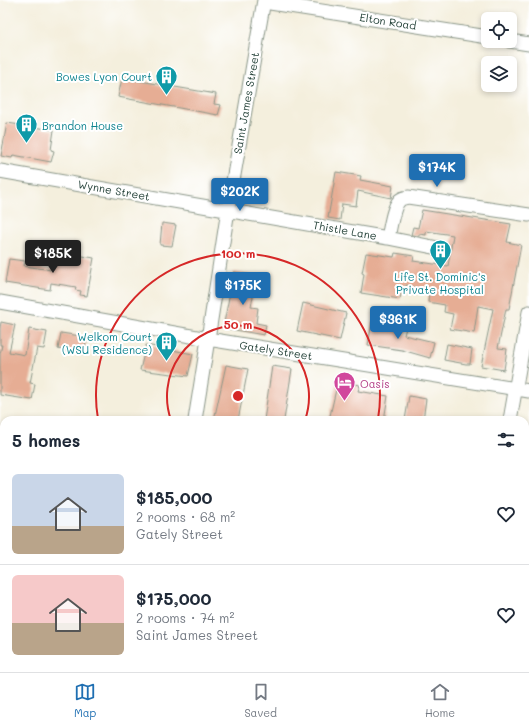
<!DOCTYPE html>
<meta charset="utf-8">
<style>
body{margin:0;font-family:Mali,sans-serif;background:#f6f6f7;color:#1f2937;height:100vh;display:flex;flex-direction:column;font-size:15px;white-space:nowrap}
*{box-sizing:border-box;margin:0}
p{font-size:13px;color:#747a83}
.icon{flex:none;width:22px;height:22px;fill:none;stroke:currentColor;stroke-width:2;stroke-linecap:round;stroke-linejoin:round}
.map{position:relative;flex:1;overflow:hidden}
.drawer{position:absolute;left:0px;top:416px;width:529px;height:256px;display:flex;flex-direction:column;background:#fff;border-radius:12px 12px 0 0;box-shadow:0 2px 6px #0003}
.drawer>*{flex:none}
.fabs{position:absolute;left:481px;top:12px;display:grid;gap:8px}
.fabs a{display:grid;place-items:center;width:36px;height:36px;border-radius:6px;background:#fff;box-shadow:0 2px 6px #0003;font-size:20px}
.price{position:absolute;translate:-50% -34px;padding:0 9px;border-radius:4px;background:#1f6fb2;color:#fff;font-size:13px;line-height:26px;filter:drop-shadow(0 1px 2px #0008)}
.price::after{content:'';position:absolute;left:50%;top:24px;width:12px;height:9px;margin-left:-6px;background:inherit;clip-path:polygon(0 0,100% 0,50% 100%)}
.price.current{background:#222;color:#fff}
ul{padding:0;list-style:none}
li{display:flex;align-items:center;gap:12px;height:100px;padding:0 12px}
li+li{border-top:1px solid #e0e1e3}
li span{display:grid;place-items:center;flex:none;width:112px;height:80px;border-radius:6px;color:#555}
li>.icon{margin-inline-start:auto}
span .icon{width:48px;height:48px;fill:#fffc;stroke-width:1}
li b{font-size:17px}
h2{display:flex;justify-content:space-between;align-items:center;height:48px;padding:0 12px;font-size:17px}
.menu{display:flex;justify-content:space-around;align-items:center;height:56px;border-top:1px solid #e0e1e3;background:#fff;font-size:11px;color:#747a83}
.menu a{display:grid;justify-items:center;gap:2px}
.menu .current{color:#1f6fb2}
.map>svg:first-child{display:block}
.building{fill:#e6ad94}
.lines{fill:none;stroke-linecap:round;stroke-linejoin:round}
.minor-casing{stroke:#8a9688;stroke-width:15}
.minor{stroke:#fff;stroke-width:13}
.ring{fill:none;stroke:#d62828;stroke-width:2}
.labels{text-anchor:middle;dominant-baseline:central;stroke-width:4;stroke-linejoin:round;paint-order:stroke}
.street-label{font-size:11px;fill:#1f3d34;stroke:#fff}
.culture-label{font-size:11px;fill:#0d838f;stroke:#fff;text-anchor:end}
.hotel-label{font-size:11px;fill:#b23c85;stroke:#fff;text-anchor:start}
.centre{fill:#d62828;stroke:#fff;stroke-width:2}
.ring-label{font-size:12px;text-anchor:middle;font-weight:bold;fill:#d62828;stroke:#fff;stroke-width:4;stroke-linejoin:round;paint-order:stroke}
</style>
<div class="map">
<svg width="529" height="672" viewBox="0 0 529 672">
<rect width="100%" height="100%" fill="#fff"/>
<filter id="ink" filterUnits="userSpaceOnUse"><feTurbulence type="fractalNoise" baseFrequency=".025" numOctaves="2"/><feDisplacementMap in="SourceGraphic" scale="8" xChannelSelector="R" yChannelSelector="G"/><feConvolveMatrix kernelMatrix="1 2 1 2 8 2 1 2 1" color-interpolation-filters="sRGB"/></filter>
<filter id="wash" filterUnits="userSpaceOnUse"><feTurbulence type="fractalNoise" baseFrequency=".012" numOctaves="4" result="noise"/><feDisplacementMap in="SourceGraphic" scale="16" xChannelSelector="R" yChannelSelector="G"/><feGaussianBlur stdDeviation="0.9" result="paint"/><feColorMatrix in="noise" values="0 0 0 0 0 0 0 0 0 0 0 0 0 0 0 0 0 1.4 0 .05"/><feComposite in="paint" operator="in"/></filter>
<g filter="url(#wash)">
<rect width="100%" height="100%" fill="#f4efdd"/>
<g id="blocks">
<!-- building -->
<path class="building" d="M122,78l94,16 -2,10 7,1 -3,10 -100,-18z
M7,123l47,7 -3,20 3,1 -3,11 -38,-7 -1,3 -11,-2z
M336,172l25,4 -1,4 33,6 -2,12 -33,-7 -2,15 -14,-2 -2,16 -12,-2z
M422,210l89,14 -4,18 14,3 -12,64h-3l-8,39 9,1 -3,21 -23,-4 12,-57 -15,-3 -4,27 -24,-4 3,-15 -9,-2 1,-7 -17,-3 1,-11 -23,-6v6l-4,-1 -2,9 -39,-6 3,-19 -2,-1 4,-20 28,4 1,-4 19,3 -1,5 35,5 5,-31 -27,-4v4l-7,-1v2l-8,-1 2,-8 5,1z
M162,223l14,2 -4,21 -12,-1z
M77,255l17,3 -7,38 -7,-1 1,-4 -6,-1 1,-3 -25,-4 -1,7 -45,-7 4,-24 16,2 -1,5 27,4 2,-12 23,3z
M234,272l23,4 -6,31 7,1 -2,15 10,2 -2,10 -41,-7z
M303,303l43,10 -6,27 -43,-9z
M1,322l14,3 -6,27 16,3 4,-26 18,3 -3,17 -7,-1 -7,35 5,1 -3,16 -32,-5v-41l2,-9h-2v-17z
M372,322l34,6 -2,7 30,7 -4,16 -28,-8 -34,-5z
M61,333l26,4 -3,17 -26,-5z
M447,344l25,5 -2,15h-4l-22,-4z
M146,345l47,9 -5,22 -48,-6z
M226,365l22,4 -6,31 -4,20h-24z
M272,366l20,3 -8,51h-20z
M338,381l22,4 -2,6 30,5 -4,24h-55z
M409,396l17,3 -3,21h-18z"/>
</g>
</g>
<g filter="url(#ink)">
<use href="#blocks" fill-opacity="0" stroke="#8a9688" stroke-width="1"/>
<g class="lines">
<defs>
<path id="minor" d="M264,2l224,35
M510,41l19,3
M0,171l388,67 55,11
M388,238c2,-9 5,-31 11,-37 2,-3 6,-3 9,-4l121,18
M0,302l208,37 321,52
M195,420l13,-81 20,-129 36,-210
M510,420l19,-108
M0,650l4,1
M105,668l23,4
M152,672l1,-4
M468,672v-4"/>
</defs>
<!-- minor casing -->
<use href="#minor" class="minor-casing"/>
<!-- minor -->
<use href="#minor" class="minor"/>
</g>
</g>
<!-- distance rings -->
<g class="ring">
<path d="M171 420A71 71 0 1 1 305 420"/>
<path d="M98 419A142 142 0 1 1 378 419"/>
</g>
<!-- icons -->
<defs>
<symbol id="building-pin" viewBox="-11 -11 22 30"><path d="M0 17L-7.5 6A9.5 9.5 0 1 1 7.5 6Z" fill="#0f9aa8" stroke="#fff"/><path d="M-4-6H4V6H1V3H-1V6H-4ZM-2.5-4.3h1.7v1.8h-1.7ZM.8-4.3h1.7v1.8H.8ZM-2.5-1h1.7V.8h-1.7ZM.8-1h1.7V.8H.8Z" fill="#fff"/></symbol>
<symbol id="hotel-pin" viewBox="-11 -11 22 30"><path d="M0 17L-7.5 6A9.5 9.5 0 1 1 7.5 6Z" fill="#d1479c" stroke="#fff"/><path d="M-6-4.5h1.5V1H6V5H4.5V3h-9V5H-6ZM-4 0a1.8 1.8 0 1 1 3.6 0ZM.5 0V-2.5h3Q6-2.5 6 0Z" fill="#fff"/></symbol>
</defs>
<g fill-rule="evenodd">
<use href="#building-pin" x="154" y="64" width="25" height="34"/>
<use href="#building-pin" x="14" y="112" width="25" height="34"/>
<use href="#building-pin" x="428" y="238" width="25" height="34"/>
<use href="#building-pin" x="154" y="330" width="25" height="34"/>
<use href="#hotel-pin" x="332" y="370" width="25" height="34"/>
</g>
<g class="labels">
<!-- street labels -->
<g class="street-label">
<text transform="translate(388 21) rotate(9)">Elton Road</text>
<text transform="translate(246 103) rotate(-80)">Saint James Street</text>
<text transform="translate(114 190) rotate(10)">Wynne Street</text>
<text transform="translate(345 230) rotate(10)">Thistle Lane</text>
<text transform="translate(276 350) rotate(9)">Gately Street</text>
</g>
<!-- culture labels -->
<g class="culture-label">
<text x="152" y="76">Bowes Lyon Court</text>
<text x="42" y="125" text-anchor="start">Brandon House</text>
<text x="440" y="276" text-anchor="middle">Life St. Dominic's<tspan x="440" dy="13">Private Hospital</tspan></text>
<text x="152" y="336">Welkom Court<tspan x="152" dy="13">(WSU Residence)</tspan></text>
</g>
<!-- hotel labels -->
<g class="hotel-label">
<text x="360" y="383">Oasis</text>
</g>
</g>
<circle cx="238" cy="396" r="6" class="centre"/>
<g class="ring-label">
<text x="238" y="258">100 m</text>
<text x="238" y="329">50 m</text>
</g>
</svg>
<div class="fabs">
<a><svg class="icon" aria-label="locate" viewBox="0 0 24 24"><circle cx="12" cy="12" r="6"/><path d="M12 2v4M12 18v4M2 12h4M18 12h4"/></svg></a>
<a><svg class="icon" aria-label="layers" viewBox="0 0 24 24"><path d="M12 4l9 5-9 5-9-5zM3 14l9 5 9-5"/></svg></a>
</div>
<b class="price" style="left:437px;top:188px">$174K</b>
<b class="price" style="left:240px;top:212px">$202K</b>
<b class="price current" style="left:53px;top:274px">$185K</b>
<b class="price" style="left:243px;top:306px">$175K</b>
<b class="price" style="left:398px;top:340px">$361K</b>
<section class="drawer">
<h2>5 homes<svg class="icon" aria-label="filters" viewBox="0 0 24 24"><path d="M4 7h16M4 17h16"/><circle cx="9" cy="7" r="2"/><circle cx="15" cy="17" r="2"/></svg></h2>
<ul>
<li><span style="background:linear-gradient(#c9d6e8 65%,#b9a48a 0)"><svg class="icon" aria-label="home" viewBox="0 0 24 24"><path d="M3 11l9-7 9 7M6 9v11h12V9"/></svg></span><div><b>$185,000</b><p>2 rooms · 68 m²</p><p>Gately Street</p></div><svg class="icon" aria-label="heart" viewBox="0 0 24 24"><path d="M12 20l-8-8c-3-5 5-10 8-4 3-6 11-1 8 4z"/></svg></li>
<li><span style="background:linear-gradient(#f6c9c9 60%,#b9a48a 0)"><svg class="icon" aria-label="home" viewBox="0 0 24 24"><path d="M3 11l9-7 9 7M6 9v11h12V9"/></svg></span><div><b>$175,000</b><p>2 rooms · 74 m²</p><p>Saint James Street</p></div><svg class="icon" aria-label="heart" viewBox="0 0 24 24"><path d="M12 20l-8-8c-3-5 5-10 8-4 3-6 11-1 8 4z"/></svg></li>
</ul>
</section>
</div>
<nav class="menu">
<a class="current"><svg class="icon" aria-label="map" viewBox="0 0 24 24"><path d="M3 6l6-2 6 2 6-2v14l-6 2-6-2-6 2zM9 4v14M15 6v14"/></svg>Map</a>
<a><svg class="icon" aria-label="saved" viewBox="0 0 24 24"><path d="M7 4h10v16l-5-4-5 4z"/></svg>Saved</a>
<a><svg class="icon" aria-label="home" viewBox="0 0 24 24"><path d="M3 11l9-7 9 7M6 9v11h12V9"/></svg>Home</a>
</nav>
